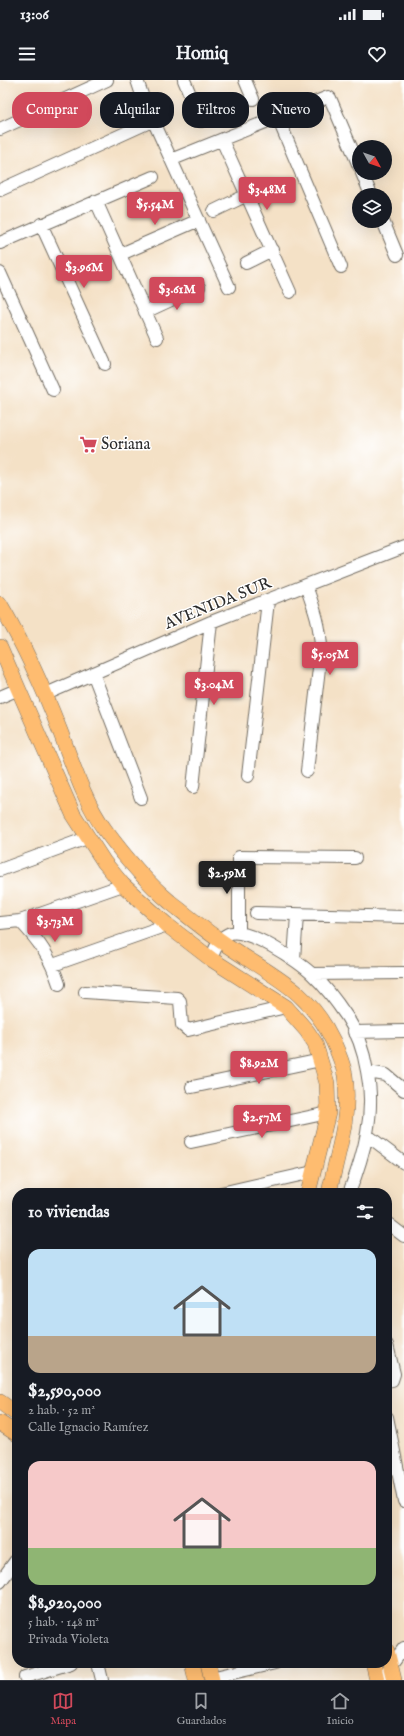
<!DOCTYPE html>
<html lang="es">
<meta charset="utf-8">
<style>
body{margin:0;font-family:"IM FELL English",serif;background:#242831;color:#f1f3f6;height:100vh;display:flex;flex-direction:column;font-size:15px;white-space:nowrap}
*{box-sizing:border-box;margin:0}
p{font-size:13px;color:#9ea1a6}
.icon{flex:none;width:22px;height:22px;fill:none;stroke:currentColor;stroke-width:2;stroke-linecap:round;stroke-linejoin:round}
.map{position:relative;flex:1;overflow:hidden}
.sheet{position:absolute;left:12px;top:1108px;width:380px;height:480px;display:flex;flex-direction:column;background:#171b24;border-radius:16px;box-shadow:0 4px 16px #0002}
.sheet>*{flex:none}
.top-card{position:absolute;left:12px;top:12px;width:380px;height:36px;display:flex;gap:8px}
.needle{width:26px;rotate:130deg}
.tools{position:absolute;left:352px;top:60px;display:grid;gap:8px}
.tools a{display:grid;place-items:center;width:40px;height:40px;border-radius:50%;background:#171b24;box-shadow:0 4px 16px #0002;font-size:20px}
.price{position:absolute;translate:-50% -34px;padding:0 9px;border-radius:4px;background:#d1495b;color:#fff;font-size:13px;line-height:26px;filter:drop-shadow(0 1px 2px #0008)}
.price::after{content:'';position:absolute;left:50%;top:24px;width:12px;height:9px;margin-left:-6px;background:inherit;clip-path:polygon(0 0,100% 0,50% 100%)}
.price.selected{background:#222;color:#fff}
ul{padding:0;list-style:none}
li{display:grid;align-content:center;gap:8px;height:212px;padding:0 16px}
li span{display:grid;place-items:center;height:124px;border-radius:12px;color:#555}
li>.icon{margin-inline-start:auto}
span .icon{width:72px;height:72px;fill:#fffc;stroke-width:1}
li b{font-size:17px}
h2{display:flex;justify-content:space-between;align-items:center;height:48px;padding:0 16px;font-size:17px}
.pill{padding:0 14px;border-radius:16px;background:#171b24;box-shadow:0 4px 16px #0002;font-size:14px;line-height:36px}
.pill.selected{background:#d1495b;color:#fff}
.status{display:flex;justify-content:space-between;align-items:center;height:28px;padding:0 20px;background:#171b24;direction:ltr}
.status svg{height:11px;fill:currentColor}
header{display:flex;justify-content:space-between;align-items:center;height:52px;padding:0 16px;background:#171b24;font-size:18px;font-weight:700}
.tab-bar{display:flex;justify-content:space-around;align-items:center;height:56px;border-top:1px solid #363941;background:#171b24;font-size:11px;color:#9ea1a6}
.tab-bar a{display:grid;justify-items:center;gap:2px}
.tab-bar .selected{color:#d1495b}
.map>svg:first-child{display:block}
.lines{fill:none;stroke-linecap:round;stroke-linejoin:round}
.minor-casing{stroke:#716b61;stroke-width:14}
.major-casing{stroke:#716b61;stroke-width:16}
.minor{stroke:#fff;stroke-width:12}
.major{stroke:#febc70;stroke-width:15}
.labels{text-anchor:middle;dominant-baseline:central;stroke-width:3;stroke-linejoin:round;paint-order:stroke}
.poi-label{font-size:16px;fill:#2b2b2b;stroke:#fff;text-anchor:start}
.street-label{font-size:16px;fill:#2b2b2b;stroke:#fff}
</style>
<div class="status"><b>13:06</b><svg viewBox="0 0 49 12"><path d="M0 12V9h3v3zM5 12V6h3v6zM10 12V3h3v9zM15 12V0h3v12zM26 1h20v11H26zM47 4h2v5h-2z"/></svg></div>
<header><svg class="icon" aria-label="menu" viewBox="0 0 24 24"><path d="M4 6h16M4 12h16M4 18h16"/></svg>Homiq<svg class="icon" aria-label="heart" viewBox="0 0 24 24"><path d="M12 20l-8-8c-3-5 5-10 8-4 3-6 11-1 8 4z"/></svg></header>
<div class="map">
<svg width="404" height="1600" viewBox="0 0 404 1600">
<rect width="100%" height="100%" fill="#fff"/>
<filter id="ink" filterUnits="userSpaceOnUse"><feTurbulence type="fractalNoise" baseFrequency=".025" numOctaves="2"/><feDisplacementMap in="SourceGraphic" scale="8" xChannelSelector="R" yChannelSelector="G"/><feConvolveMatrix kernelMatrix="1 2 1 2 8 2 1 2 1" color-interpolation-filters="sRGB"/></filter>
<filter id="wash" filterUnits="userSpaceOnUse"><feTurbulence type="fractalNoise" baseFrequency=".012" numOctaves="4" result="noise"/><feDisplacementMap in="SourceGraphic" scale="16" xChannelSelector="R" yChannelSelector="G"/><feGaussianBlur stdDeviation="0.9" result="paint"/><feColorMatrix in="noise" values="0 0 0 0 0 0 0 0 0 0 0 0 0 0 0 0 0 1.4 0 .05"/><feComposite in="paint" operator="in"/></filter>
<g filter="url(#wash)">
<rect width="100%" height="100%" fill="#f4e1c6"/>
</g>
<g filter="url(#ink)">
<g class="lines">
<defs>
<path id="minor" d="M137,0l6,18 86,189
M184,0l17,41
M245,0l8,19
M277,36l64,151
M0,49l107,-49
M222,60l68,152
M173,79l155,-62 2,1 29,68
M362,93l9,22
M0,110l154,-70
M96,121l61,137
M214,131l33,-16
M383,141l14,34
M41,144l64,140
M0,163l153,-66
M121,174l78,-34
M246,183l26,-13
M0,193l53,117
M145,232l54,-25
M306,506c8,22 15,41 15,65l-14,120
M93,593l48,125
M46,614l165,-72 193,-75
M0,617l19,-8
M248,696l20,-175
M193,707l18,-165
M0,790l87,-32
M256,833l148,4
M20,841c20,21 30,36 39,63
M0,843l20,-2 103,-36
M239,852v-75l116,1
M211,879c4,-10 7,-20 17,-25 17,-9 72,28 85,41 13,12 24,27 34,42 10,15 17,36 20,54 9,41 -3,84 -18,122
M294,879l3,-44
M53,885l114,-40
M312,894l92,-1
M85,912l92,6 3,3 2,24 6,5 98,-23
M354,952l50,-1
M368,992l18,3 18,15
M192,1007l129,-27
M367,1055l37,28
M191,1062l137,-29
M221,1113l92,-21
M387,1143l17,13
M387,1265l7,29 -2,6 -5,1
M387,1337l17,84
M0,1502l17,-23
M98,1583l4,17
M25,1597l46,-14
M211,1598l64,-15
M380,1600l24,-32"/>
<path id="major" d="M0,524c24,41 43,83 60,127 13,34 24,70 45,99 20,27 40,51 65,72 19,15 38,31 58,44 44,30 81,44 105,95 5,11 10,23 12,34 6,41 -8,79 -16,118
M0,567l73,167 31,48 19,23 44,40 44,34 75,48 21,24 8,12 12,40 1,30 -20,80
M0,1322l17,12
M0,1343l17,11
M387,1571l7,29
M192,1583l4,17
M208,1583l4,17
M373,1583l4,17"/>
</defs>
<!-- minor casing -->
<use href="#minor" class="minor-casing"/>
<!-- major casing -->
<use href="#major" class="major-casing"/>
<!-- minor -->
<use href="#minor" class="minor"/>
<!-- major -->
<use href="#major" class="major"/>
</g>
</g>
<!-- icons -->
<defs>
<symbol id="supermarket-bare" viewBox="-9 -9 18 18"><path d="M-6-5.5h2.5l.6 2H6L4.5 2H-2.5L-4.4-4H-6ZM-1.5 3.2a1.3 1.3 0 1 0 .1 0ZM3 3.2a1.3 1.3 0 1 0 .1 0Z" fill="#d1495b" stroke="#fff" stroke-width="2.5" paint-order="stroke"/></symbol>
</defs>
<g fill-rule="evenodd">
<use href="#supermarket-bare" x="76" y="352" width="25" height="25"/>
</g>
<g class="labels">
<!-- poi labels -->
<g class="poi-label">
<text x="101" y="365">Soriana</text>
</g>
<!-- street labels -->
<g class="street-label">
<text transform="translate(218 524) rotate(-22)">AVENIDA SUR</text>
</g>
</g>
</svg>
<div class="tools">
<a><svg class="needle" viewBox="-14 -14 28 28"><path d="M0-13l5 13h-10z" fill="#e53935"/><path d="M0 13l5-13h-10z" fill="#9ea1a6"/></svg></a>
<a><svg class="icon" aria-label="layers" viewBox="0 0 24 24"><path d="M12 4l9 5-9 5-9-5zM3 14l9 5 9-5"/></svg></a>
</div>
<b class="price" style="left:267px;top:131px">$3.48M</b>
<b class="price" style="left:155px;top:146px">$5.54M</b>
<b class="price" style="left:84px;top:209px">$3.96M</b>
<b class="price" style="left:177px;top:231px">$3.61M</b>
<b class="price" style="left:330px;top:596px">$5.05M</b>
<b class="price" style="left:214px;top:626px">$3.04M</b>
<b class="price selected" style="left:227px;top:815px">$2.59M</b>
<b class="price" style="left:55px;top:863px">$3.73M</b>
<b class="price" style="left:259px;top:1005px">$8.92M</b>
<b class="price" style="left:262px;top:1059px">$2.57M</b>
<div class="top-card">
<a class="pill selected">Comprar</a>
<a class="pill">Alquilar</a>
<a class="pill">Filtros</a>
<a class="pill">Nuevo</a>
</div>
<section class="sheet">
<h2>10 viviendas<svg class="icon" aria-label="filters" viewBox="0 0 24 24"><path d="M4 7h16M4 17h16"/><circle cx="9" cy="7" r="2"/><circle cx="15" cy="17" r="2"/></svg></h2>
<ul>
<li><span style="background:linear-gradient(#bfe0f5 70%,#b9a48a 0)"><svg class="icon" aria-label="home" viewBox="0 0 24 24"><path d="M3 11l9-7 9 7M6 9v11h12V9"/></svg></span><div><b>$2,590,000</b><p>2 hab. · 52 m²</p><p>Calle Ignacio Ramírez</p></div></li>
<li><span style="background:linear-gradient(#f6c9c9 70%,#8fb573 0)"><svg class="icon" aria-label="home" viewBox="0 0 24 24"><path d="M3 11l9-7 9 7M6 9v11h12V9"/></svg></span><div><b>$8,920,000</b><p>5 hab. · 148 m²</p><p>Privada Violeta</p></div></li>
</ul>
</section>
</div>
<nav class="tab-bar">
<a class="selected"><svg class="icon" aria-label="map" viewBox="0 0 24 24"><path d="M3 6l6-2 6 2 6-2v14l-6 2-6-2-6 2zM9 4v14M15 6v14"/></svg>Mapa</a>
<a><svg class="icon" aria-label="saved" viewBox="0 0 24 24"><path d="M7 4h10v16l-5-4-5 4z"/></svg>Guardados</a>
<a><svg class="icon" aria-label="home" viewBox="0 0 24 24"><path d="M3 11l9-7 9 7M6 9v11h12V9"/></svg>Inicio</a>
</nav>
